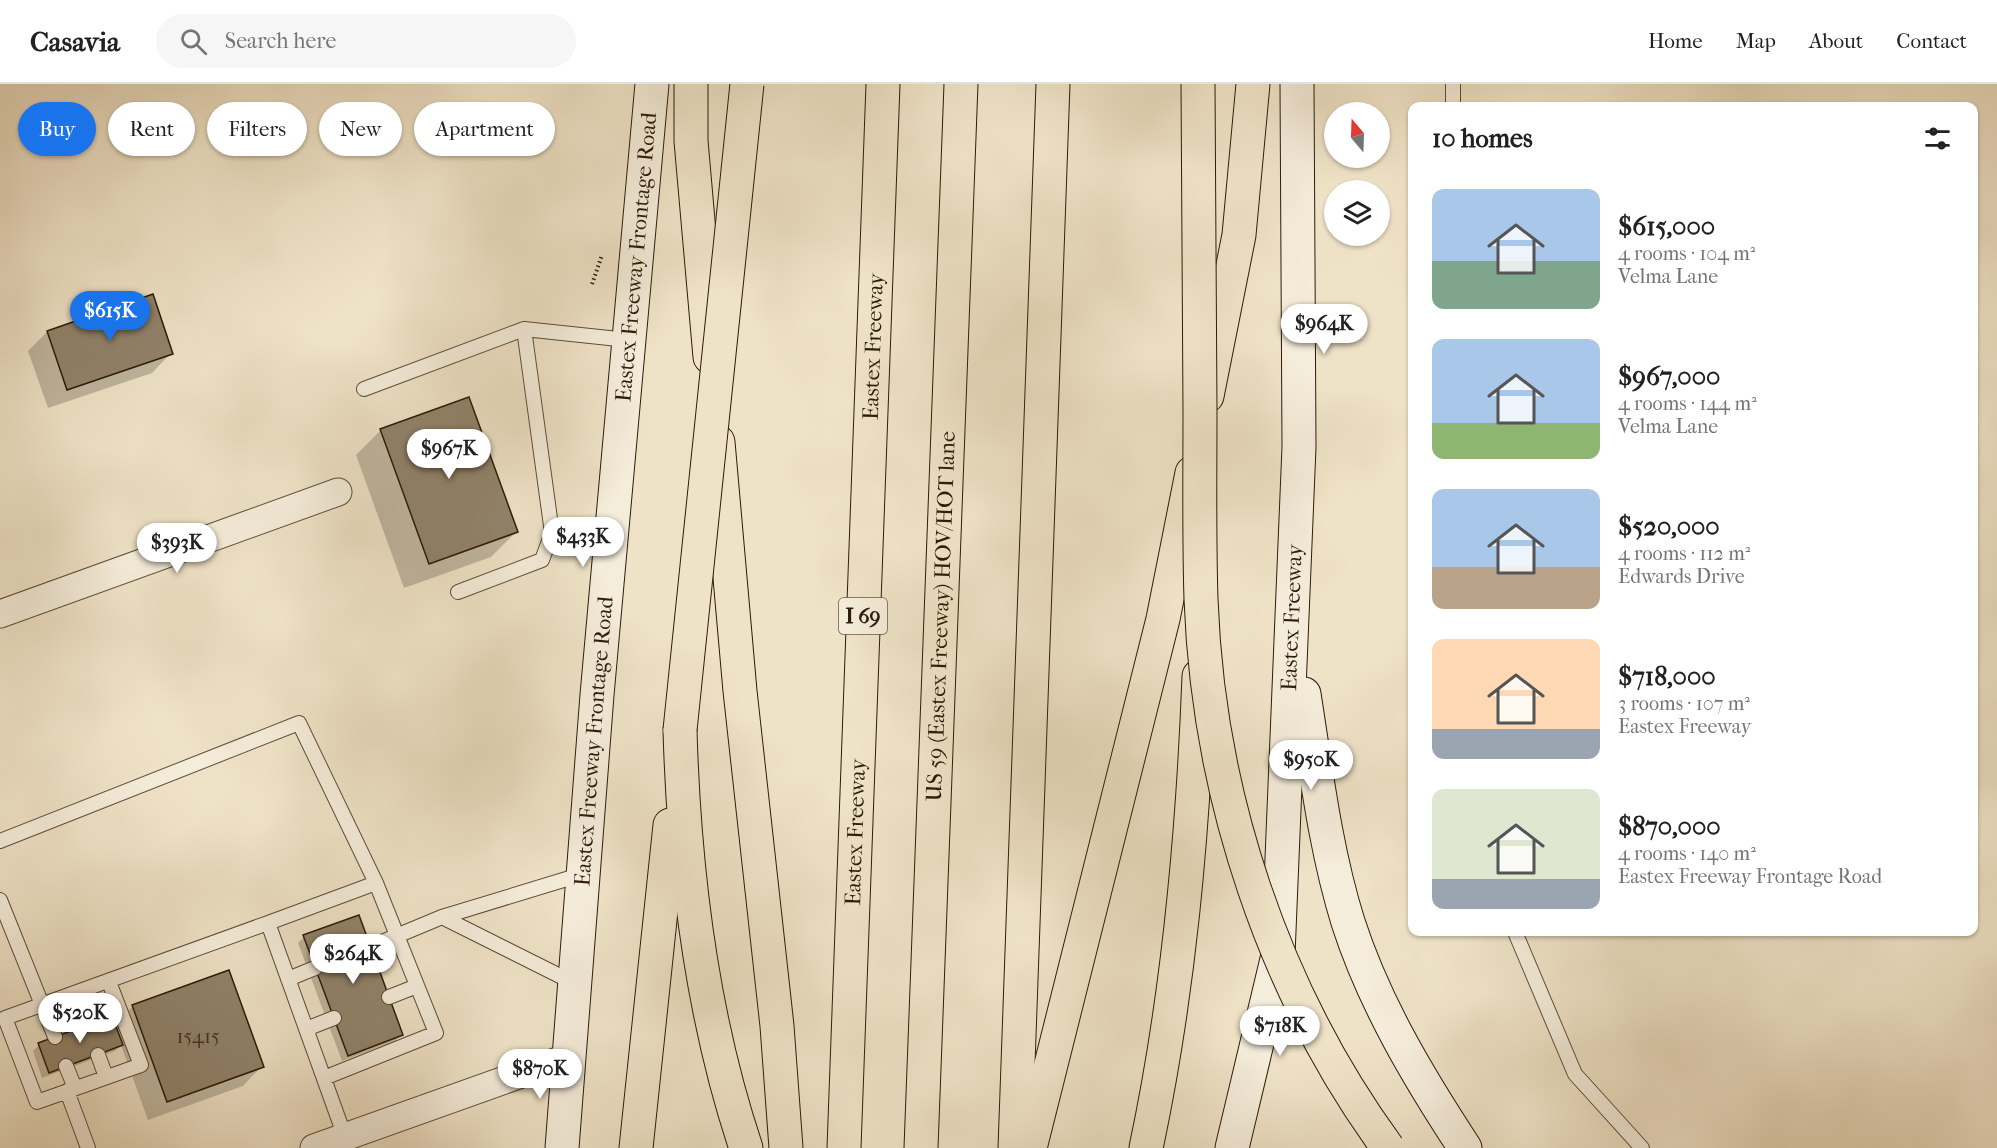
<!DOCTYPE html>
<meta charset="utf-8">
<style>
body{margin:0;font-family:"IM FELL French Canon",serif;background:#f6f6f6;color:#202124;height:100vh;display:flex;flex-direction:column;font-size:22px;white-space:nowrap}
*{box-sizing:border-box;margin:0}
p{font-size:20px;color:#757577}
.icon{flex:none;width:33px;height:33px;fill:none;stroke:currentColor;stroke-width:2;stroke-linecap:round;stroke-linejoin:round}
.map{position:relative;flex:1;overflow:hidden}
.panel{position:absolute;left:1408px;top:18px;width:570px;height:834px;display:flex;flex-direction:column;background:#fff;border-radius:12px;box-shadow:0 2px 4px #0004}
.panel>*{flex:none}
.hud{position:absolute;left:18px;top:18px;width:570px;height:54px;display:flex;gap:12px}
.needle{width:39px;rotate:341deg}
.tools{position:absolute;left:1324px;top:18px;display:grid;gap:12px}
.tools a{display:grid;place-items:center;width:66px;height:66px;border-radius:50%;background:#fff;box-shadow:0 2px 4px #0004;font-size:30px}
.price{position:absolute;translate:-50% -51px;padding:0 14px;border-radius:21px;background:#fff;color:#222;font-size:20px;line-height:39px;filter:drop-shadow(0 2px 3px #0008)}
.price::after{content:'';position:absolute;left:50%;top:36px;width:18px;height:14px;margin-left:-9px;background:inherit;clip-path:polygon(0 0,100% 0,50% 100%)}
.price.current{background:#1a73e8;color:#fff}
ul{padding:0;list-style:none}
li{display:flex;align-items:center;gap:18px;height:150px;padding:0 24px}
li span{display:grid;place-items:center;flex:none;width:168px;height:120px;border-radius:12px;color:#555}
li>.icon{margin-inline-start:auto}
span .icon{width:72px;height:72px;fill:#fffc;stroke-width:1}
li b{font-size:26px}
h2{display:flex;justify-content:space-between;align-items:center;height:72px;padding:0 24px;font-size:26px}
.tag{padding:0 21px;border-radius:27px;background:#fff;box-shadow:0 2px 4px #0004;font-size:21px;line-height:54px}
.tag.current{background:#1a73e8;color:#fff}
header{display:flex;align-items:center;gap:36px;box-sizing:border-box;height:84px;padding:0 30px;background:#fff;border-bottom:2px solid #e0e0e0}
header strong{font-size:28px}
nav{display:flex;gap:33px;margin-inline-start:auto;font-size:21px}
.search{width:420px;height:54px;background:#f6f6f6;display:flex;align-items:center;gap:15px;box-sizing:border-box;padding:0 21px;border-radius:33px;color:#757577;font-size:22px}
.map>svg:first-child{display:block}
.shadow{fill:#0003}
.building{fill:#91836b;stroke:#2b1b08;stroke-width:1.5}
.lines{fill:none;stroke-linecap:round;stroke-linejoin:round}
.lane-casing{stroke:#5c4d38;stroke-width:16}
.street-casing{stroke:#5c4d38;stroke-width:29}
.secondary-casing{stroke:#2b1b08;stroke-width:35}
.highway-casing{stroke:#2b1b08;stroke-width:35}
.path{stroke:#2b1b08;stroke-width:4;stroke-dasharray:1.5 3;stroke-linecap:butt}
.lane{stroke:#f5eddb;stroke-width:14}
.street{stroke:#f5eddb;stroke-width:27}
.secondary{stroke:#f5eddb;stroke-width:33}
.highway{stroke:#efe3c7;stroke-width:33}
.highway-bridge-casing{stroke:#2b1b08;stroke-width:35;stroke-linecap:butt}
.highway-bridge{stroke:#efe3c7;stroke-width:33}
.labels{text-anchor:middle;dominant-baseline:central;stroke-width:4.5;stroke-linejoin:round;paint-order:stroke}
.number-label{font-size:20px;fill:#443521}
.shield{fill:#f5eddb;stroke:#685a47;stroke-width:1.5}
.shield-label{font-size:21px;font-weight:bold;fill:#2b1b08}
.street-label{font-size:22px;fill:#2b1b08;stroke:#f5eddb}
</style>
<header>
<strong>Casavia</strong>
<div class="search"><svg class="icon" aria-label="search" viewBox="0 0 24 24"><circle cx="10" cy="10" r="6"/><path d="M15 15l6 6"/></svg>Search here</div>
<nav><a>Home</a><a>Map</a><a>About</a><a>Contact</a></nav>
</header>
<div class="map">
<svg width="1997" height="1064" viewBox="0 0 1997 1064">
<rect width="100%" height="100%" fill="#efe3c7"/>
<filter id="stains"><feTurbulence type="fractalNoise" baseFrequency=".00333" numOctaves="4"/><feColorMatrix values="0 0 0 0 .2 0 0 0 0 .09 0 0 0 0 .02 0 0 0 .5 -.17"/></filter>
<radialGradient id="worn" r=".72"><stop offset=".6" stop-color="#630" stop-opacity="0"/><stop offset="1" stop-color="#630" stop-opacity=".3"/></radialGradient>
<!-- shadow -->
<path class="shadow" d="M47,248l124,21 -19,20 -104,35 -20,-57z
M381,346l135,102 -25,25 -87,31 -48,-133z
M304,853l97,98 -6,6 -53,20 -44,-118z
M133,922l129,60 -19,20 -95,34 -27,-75 -6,6 -73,27 -9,-27 6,-6 75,-20z"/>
<!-- building -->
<path class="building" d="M153,210l20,60 -106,36 -20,-59z
M469,313l49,135 -89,32 -49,-135z
M359,831l44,120 -55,21 -45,-121z
M229,886l35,97 -97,35 -35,-97z
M112,932l11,29 -74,28 -11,-30z"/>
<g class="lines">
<defs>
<path id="lane" d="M1453,0v22
M524,245l28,204
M364,305l160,-60 104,11
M458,508l84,-32 10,-27 59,6
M0,757l299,-118 77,160 60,150 -112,45
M0,816l55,137
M442,833l132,66
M1515,848l60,142 67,74
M370,863l72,-30 141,-43
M288,895l27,-11
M109,898l32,83 -104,37 -32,-84 263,-95
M73,910l13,31
M389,913l28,-11
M306,945l28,-11
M98,971l8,22
M66,982l9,22
M67,1007l21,57
M345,1053l-77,-214 108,-40"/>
<path id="street" d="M0,530l338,-122
M314,1064l255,-91"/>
<g id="secondary">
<path d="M1304,610c12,76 21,154 44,228 26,81 71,156 117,226"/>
<path id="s1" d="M562,1064l35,-453 55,-611"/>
<path id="s2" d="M1232,1064l46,-193 21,-508 -2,-363"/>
</g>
<g id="highway">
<path d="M691,0v57l19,216"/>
<path d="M1207,312l32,-161 14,-151"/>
<path d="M718,358l22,249 37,335 9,122"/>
<path d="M680,646c4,141 21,284 66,418"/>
<path d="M636,1064l34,-323"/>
<path id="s3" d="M844,1064l39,-1064"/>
<path id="s4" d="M921,1064l40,-1064"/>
<path d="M1015,1064l38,-1064"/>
<path d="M1030,1064l133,-529 29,-146"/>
<path d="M1146,1064c33,-155 47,-313 53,-472"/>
</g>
</defs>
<!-- lane casing -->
<use href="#lane" class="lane-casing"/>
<!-- street casing -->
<use href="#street" class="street-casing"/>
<!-- secondary casing -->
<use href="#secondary" class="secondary-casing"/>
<!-- highway casing -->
<use href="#highway" class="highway-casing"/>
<!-- path -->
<path class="path" d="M592,200l10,-29"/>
<!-- lane -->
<use href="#lane" class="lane"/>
<!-- street -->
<use href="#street" class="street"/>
<!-- secondary -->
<use href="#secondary" class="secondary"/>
<!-- highway -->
<use href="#highway" class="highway"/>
<defs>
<path id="highway-bridge" d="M1198,0c1,109 1,218 2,327 0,63 -1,126 1,188 7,195 72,392 187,549
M680,646l67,-646"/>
</defs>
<!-- highway-bridge casing -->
<use href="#highway-bridge" class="highway-bridge-casing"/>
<!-- highway-bridge -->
<use href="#highway-bridge" class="highway-bridge"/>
</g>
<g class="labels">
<!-- number labels -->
<g class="number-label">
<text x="198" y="952">15415</text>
</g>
<!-- shield labels -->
<rect class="shield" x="839" y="514" width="48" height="36" rx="4.5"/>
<g class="shield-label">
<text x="863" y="532">I 69</text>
</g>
<!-- street labels -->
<g class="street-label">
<text stroke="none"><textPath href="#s1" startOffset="894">Eastex Freeway Frontage Road</textPath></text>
<text stroke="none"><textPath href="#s3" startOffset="802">Eastex Freeway</textPath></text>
<text stroke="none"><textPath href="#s4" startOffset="532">US 59 (Eastex Freeway) HOV/HOT lane</textPath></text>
<text stroke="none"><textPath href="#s2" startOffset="536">Eastex Freeway</textPath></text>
<text stroke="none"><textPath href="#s1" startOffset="408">Eastex Freeway Frontage Road</textPath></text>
<text stroke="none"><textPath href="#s3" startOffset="316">Eastex Freeway</textPath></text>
</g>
</g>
<rect width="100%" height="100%" filter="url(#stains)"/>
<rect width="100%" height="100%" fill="url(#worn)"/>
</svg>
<div class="tools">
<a><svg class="needle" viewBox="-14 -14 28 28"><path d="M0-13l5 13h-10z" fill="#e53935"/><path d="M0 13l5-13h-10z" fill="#757577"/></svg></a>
<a><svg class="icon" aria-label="layers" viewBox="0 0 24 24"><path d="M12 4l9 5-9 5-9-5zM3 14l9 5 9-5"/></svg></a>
</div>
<b class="price current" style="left:110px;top:258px">$615K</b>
<b class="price" style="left:1324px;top:271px">$964K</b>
<b class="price" style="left:449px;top:396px">$967K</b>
<b class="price" style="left:583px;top:484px">$433K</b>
<b class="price" style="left:177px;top:490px">$393K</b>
<b class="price" style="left:1311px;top:707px">$950K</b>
<b class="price" style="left:353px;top:901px">$264K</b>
<b class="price" style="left:80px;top:960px">$520K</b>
<b class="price" style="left:1280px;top:973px">$718K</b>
<b class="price" style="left:540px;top:1016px">$870K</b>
<div class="hud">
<a class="tag current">Buy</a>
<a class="tag">Rent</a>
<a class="tag">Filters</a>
<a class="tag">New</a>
<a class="tag">Apartment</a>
</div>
<section class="panel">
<h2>10 homes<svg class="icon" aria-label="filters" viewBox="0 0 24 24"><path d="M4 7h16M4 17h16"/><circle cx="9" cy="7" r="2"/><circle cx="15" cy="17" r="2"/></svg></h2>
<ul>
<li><span style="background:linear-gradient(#a9c7e8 60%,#7fa58c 0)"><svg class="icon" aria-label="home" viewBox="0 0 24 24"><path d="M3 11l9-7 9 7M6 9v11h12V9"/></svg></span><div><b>$615,000</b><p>4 rooms · 104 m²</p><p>Velma Lane</p></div></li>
<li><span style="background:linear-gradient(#a9c7e8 70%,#8fb573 0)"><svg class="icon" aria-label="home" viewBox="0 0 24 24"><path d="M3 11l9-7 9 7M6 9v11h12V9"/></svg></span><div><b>$967,000</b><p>4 rooms · 144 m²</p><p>Velma Lane</p></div></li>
<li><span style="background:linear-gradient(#a9c7e8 65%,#b9a48a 0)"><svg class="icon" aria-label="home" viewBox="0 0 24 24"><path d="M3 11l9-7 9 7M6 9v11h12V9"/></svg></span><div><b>$520,000</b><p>4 rooms · 112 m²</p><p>Edwards Drive</p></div></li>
<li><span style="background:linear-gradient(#ffd9b3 75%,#9aa5b1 0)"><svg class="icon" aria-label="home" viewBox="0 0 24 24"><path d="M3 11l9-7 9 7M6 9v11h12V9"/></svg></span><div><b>$718,000</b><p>3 rooms · 107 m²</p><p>Eastex Freeway</p></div></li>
<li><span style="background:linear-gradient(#dfe7d0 75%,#9aa5b1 0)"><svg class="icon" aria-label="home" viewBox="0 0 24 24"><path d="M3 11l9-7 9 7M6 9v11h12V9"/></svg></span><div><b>$870,000</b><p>4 rooms · 140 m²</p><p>Eastex Freeway Frontage Road</p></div></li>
</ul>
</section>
</div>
